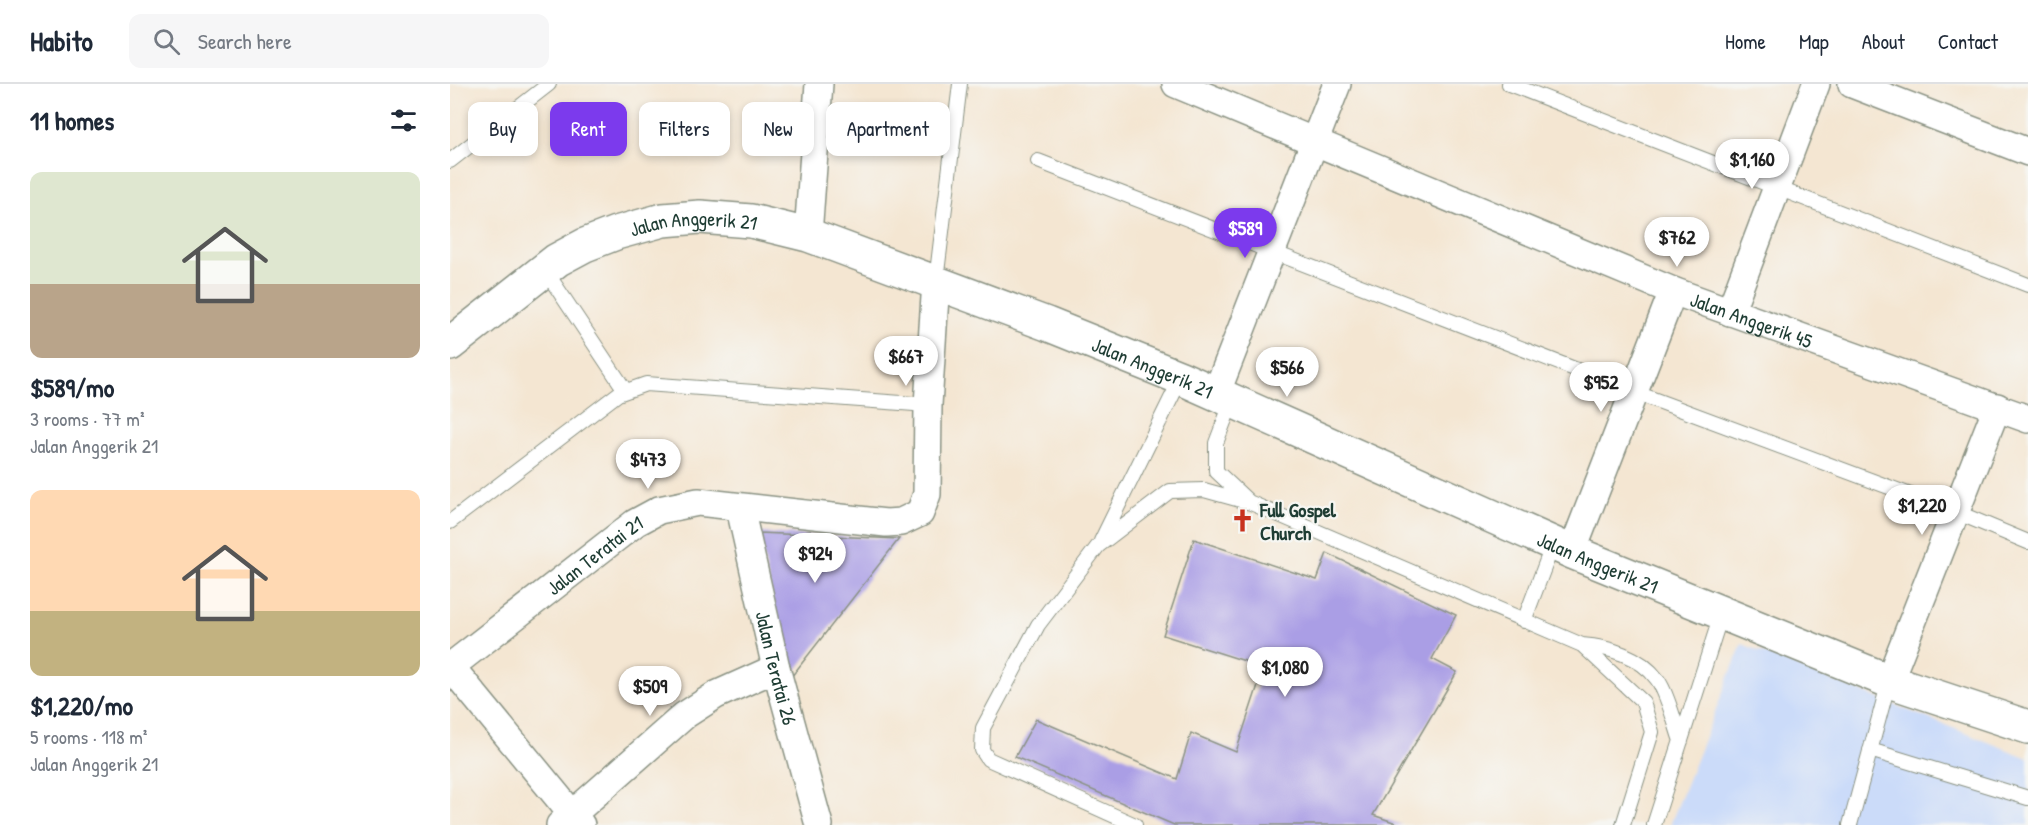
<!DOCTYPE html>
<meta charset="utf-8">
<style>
body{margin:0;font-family:"Patrick Hand",sans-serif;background:#f6f6f7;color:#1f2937;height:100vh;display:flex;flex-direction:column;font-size:22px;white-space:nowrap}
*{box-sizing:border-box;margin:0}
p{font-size:20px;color:#747a83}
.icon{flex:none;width:33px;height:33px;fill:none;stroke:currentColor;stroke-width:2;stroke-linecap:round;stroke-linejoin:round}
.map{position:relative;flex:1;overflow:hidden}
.panel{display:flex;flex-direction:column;background:#fff;width:450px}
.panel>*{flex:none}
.guide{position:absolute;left:18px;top:18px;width:570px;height:54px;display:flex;gap:12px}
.price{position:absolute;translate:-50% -51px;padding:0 14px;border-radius:21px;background:#fff;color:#222;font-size:20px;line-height:39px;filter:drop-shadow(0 2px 3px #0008)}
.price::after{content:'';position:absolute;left:50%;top:36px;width:18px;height:14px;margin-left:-9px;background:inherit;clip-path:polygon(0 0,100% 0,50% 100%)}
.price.active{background:#7c3aed;color:#fff}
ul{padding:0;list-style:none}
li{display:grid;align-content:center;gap:12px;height:318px;padding:0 30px}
li span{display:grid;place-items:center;height:186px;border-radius:12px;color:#555}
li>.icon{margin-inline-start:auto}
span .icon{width:108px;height:108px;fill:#fffc;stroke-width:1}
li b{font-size:26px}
h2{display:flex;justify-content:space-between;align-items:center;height:72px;padding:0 30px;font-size:26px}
.tag{padding:0 21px;border-radius:12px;background:#fff;box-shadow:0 3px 9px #0003;font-size:21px;line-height:54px}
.tag.active{background:#7c3aed;color:#fff}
header{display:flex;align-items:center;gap:36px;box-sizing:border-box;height:84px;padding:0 30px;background:#fff;border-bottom:2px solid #e0e1e3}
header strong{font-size:28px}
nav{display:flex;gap:33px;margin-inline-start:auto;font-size:21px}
.search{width:420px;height:54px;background:#f6f6f7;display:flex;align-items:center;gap:15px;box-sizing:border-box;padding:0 21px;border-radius:12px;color:#747a83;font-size:22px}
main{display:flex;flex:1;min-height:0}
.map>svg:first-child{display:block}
.built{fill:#cbdbf9}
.building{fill:#aa9ee5}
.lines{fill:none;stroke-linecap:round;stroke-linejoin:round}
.lane-casing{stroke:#8a9283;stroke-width:16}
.street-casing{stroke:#8a9283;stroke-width:30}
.secondary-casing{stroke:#8a9283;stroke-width:36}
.lane{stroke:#fff;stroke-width:14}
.street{stroke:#fff;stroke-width:27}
.secondary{stroke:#fff;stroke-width:33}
.labels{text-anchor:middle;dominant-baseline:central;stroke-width:4.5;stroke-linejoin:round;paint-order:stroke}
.street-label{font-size:20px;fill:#1f3d34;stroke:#f6f6f2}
.poi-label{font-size:20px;font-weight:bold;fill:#1f3d34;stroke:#f6f6f2;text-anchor:start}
</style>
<header>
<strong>Habito</strong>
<div class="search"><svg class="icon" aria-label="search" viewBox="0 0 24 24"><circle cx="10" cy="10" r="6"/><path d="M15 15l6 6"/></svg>Search here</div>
<nav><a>Home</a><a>Map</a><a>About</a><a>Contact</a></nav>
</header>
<main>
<section class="panel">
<h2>11 homes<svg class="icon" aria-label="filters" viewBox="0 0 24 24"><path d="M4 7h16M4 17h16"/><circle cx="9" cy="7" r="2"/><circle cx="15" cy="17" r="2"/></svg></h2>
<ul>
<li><span style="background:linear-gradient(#dfe7d0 60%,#b9a48a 0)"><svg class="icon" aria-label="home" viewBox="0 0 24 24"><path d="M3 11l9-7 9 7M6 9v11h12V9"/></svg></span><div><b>$589/mo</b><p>3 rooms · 77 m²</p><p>Jalan Anggerik 21</p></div></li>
<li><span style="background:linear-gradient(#ffd9b3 65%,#c2b280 0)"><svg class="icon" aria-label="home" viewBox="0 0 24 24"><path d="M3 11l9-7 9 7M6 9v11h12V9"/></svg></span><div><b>$1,220/mo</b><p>5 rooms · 118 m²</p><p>Jalan Anggerik 21</p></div></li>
</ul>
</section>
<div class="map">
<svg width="1578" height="741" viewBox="0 0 1578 741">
<rect width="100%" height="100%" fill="#f6f6f2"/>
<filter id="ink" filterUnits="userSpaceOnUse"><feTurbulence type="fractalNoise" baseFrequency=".0167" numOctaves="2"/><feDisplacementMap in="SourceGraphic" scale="12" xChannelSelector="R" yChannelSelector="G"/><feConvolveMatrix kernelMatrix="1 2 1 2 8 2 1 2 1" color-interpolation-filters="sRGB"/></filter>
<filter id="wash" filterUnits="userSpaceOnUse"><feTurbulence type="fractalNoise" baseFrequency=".008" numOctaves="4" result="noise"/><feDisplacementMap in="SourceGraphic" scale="24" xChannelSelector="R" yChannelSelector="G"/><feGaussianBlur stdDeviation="1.35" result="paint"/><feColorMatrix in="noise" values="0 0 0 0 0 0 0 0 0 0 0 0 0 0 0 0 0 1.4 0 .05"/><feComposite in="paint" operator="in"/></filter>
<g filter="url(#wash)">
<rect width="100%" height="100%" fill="#f4e6d2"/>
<!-- built -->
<path class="built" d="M1292,560l286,114v67h-358z"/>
<g id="blocks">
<!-- building -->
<path class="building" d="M309,449l140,6 -111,142z
M744,455l123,41 10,-27 129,62 -24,44 25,13 -84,143 29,10h-228l-159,-68 21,-38 141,60 14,-46 45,19 28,-85 -101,-32z"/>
</g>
</g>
<g filter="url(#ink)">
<use href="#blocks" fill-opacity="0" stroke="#8a9283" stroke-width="1.5"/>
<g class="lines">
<defs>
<path id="lane" d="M1059,0l519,201
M0,77l99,-77
M588,77l596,231 322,120 72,30
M95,186l80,120
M486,197l24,-197
M782,317l-16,42v28l33,31
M0,438l168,-128 28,-10 282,21
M651,457l80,-163
M1074,537l29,-77
M1132,561c27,2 58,11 75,34 10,13 18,45 24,62
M1420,666l158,48
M685,741l-147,-66 -6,-9 1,-22 55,-103 60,-79 72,-55 34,-1 47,13 331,142 61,57 9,30 -29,93
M1204,741l68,-213
M1400,741l39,-144"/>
<g id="street">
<path id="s1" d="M726,0l497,207 355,128"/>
<path d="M1402,0l176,68"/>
<path d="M358,151l11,-151"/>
<path d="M1280,228l86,-228"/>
<path d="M766,310l121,-310"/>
<path id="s2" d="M290,424l36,160 43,157"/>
<path d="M1122,468l101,-261"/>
<path id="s3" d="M0,583l185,-144 24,-13 39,-8 188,21 15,-1 19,-9 7,-19 1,-89 8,-124"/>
<path d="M1,583l130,158"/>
<path d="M1439,597l108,-274"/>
<path d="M110,741l125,-110 31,-20 60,-27"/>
</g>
<g id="secondary">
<path id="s4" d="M0,260l107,-84 28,-15 31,-12 47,-13 37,-3 51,4 57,14 239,89 134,54 391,174 317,129 139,46"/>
</g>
</defs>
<!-- lane casing -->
<use href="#lane" class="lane-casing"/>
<!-- street casing -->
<use href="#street" class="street-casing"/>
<!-- secondary casing -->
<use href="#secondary" class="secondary-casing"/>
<!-- lane -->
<use href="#lane" class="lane"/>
<!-- street -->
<use href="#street" class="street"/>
<!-- secondary -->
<use href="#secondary" class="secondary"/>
</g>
</g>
<!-- icons -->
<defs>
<symbol id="church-bare" viewBox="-9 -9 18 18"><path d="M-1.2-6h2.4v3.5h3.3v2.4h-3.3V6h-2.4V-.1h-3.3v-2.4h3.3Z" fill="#c8321e" stroke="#f6f6f2" stroke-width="2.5" paint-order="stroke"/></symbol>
</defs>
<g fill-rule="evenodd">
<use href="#church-bare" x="776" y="420" width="33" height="33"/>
</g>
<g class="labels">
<!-- street labels -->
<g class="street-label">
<text stroke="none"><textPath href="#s4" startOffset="280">Jalan Anggerik 21</textPath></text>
<text stroke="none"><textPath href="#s1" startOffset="622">Jalan Anggerik 45</textPath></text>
<text stroke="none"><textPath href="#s4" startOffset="766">Jalan Anggerik 21</textPath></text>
<text stroke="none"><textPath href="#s3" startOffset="183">Jalan Teratai 21</textPath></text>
<text stroke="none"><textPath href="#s4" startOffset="1252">Jalan Anggerik 21</textPath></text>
<text stroke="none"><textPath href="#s2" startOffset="164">Jalan Teratai 26</textPath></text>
</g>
<!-- poi labels -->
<g class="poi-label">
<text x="810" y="425">Full Gospel<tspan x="810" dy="23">Church</tspan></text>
</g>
</g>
</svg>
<b class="price" style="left:1302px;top:106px">$1,160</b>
<b class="price active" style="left:795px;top:175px">$589</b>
<b class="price" style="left:1227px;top:184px">$762</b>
<b class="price" style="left:456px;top:303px">$667</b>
<b class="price" style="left:837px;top:314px">$566</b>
<b class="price" style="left:1151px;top:329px">$952</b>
<b class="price" style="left:198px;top:406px">$473</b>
<b class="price" style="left:1472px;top:452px">$1,220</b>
<b class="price" style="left:365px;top:500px">$924</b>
<b class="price" style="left:835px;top:614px">$1,080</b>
<b class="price" style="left:200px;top:633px">$509</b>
<div class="guide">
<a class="tag">Buy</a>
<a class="tag active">Rent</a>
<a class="tag">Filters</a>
<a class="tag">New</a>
<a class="tag">Apartment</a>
</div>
</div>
</main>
